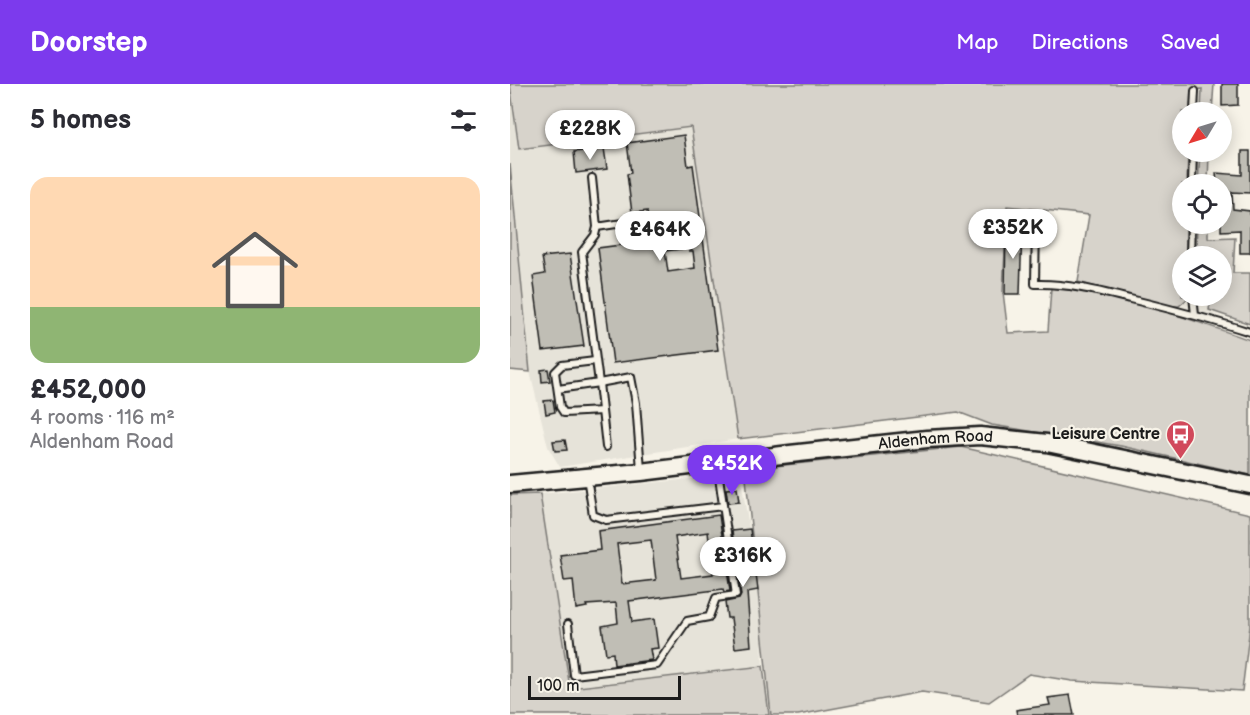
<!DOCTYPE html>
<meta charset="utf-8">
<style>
body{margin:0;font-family:"Balsamiq Sans",sans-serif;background:#f7f7f7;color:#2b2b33;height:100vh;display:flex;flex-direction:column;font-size:22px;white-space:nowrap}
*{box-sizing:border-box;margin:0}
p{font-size:20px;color:#7c7c81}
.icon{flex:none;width:33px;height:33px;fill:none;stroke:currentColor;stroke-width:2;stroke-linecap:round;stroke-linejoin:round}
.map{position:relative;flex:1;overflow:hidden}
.side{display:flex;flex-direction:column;background:#fff;width:510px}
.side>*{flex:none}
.needle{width:39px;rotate:232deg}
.fabs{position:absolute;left:662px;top:18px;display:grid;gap:12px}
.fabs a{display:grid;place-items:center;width:60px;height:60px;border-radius:50%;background:#fff;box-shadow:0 3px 15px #0003;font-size:30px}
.scale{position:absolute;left:18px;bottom:15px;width:153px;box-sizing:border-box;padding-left:6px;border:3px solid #1c1c1c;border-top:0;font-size:16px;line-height:21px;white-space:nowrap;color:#1c1c1c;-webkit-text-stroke:4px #f7f3e8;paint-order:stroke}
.price{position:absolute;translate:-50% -51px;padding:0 14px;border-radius:21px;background:#fff;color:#222;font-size:20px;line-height:39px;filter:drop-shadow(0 2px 3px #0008)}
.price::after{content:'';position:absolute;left:50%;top:36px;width:18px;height:14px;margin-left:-9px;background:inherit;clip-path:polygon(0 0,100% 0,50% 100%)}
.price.selected{background:#7c3aed;color:#fff}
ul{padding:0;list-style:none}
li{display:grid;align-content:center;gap:12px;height:318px;padding:0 30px}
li+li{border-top:2px solid #e1e1e2}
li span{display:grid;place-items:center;height:186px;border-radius:18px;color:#555}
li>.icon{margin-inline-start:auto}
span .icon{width:108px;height:108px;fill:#fffc;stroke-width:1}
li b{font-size:26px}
h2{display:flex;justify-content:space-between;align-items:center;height:72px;padding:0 30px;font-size:26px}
header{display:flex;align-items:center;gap:36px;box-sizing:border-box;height:84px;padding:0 30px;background:#7c3aed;color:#fff}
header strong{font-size:28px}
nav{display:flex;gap:33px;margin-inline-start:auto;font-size:21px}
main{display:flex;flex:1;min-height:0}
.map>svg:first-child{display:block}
.built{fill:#e6e3d9}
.green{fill:#d7d3cb;stroke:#7a7874;stroke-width:1.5}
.building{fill:#c0beb5;stroke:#1c1c1c;stroke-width:1.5;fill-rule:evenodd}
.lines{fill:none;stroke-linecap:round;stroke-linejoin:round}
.service-casing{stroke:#1c1c1c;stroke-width:10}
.secondary-casing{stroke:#1c1c1c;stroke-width:21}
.service{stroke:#f7f3e8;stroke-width:6}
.secondary{stroke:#f7f3e8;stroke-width:16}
.labels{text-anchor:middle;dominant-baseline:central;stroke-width:4.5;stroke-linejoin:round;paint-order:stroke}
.poi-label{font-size:16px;font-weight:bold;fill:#1c1c1c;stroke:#f7f3e8;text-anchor:end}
.street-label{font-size:16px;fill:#1c1c1c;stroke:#f7f3e8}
</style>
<header>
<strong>Doorstep</strong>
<nav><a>Map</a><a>Directions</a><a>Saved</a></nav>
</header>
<main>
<section class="side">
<h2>5 homes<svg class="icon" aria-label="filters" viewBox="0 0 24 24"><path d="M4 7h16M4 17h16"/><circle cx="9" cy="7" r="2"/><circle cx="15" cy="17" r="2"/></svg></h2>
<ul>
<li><span style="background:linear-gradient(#ffd9b3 70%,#8fb573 0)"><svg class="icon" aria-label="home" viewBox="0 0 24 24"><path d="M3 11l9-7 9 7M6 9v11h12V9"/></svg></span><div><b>£452,000</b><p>4 rooms · 116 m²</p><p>Aldenham Road</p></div></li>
</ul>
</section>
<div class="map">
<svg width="740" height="631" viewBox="0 0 740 631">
<rect width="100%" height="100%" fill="#f7f3e8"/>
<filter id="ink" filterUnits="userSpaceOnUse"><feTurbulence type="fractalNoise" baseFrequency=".0167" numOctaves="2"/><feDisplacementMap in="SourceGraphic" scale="12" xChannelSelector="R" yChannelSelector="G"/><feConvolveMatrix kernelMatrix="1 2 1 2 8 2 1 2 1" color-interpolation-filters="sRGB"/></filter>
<g filter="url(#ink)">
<!-- built -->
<path class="built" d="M0,0h417l31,328 -220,27 -178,28 -12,-20 -18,-75 -20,-208z
M230,390l20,118 3,74 6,49h-259v-220l30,-1z"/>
<!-- green -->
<path class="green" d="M0,0h704l-2,28h-11l1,-23 -11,2 -1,21h-8v40h6l-1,32h-5v40h4v32h-4v40h5v3l-8,7h-12l-89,-24 11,-67 -82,-9 -4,86 5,41 40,-2 3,-43c68,5 135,30 199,52v135l-129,-29 -129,-21 -34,-13 -220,27 -47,-312 -172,22z
M690,68h9l-1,32h-10z
M0,80l20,208 -20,-2z
M687,140h11v14l27,-1 -2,36h17v51l-41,-14 2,-14h10v-40h-23l-2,-3z
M451,363l289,67v112l-8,65 -170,-10 -43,-7 -40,28 -67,-10 -124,23h-27l-26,-246z
M30,410l30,194 193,-22 6,49h-259v-220z"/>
<!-- building -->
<path class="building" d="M712,0h16v21l-16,1z
M174,51l4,31 5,-1 25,185 -105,13 -15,-115 53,-7 -4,-30 -15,2 -5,-39 4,-1 -4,-30zM178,164l1,3h4l2,17 -27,4 -3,-21z
M94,64l3,21 -31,4 -2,-21z
M732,67h8v42l-18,-1 1,17 17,2v42h-10v-23l-19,1v-47h-4l-1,-11 26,2z
M496,143h16l-2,67h-15z
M60,170l14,92 -41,5 -10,-75 12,-2 -3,-17z
M38,285l2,12 -8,1 -1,-12z
M43,316l2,12 -9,2 -2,-13z
M55,356l2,10 -12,1 -2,-10z
M227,404l2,14 -11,1 -2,-14z
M209,431l11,76 -6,1 -1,-3 -94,12 3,21 22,-3 4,29 -8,1 2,11 -38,5 -1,-12 -7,1 -4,-28 16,-3 -2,-20 -30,2 1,2 -11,2 -3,-29 -9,1 -4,-26 40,-5 -2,-19zM198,448l5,42 -32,4 -6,-41zM141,456l5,40 -34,4 -5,-40z
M240,445l8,61 -11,2 4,54 -16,2 -4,-30h-4l-2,-16 14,-3 2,-4 -9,-64z
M560,611l4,20h-57l-1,-5 34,-5 -2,-7z"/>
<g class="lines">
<defs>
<path id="service" d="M684,28l1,-21
M82,94l5,49 -2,8 -13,17 17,131 32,-6 5,26 5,67
M682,100l1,-32
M526,139l-1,61c33,-1 63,7 95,15 41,10 80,20 120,33
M87,143l45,-7
M680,172l1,-32
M683,212l2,19
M85,277l-33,4 -7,7 5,35 4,6 38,-2
M48,305l41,-6 7,64
M77,393l6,38 13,5 117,-14
M58,540l6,51 83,-10 30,-44 22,-4 7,-19 20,-3 -19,-132"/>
<g id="secondary">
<path id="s1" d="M0,400l131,-12 149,-18 137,-15 53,-3 67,7 203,42"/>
</g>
</defs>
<!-- service casing -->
<use href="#service" class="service-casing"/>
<!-- secondary casing -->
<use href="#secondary" class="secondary-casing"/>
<!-- service -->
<use href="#service" class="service"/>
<!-- secondary -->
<use href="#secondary" class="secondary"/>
</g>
</g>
<!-- icons -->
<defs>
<symbol id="bus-pin" viewBox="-11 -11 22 30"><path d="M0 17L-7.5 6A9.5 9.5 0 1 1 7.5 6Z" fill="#d1495b" stroke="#f7f3e8"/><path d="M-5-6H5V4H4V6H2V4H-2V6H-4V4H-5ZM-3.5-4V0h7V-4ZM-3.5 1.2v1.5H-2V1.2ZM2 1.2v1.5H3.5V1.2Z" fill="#fff"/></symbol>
</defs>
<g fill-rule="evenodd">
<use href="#bus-pin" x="654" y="334" width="33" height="45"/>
</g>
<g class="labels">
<!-- poi labels -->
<g class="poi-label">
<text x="650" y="350">Leisure Centre</text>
</g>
<!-- street labels -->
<g class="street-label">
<text stroke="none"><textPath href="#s1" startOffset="428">Aldenham Road</textPath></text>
</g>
</g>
</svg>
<div class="fabs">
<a><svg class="needle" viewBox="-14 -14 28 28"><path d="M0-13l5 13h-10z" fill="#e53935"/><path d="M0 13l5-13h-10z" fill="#7c7c81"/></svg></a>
<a><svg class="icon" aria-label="locate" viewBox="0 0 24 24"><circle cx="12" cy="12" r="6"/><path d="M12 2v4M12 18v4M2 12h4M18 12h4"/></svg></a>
<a><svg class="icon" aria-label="layers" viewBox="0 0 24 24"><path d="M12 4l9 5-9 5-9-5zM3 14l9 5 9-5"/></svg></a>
</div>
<div class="scale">100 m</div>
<b class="price" style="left:80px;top:77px">£228K</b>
<b class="price" style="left:503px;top:176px">£352K</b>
<b class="price" style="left:150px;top:178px">£464K</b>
<b class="price selected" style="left:222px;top:412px">£452K</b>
<b class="price" style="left:233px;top:504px">£316K</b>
</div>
</main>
